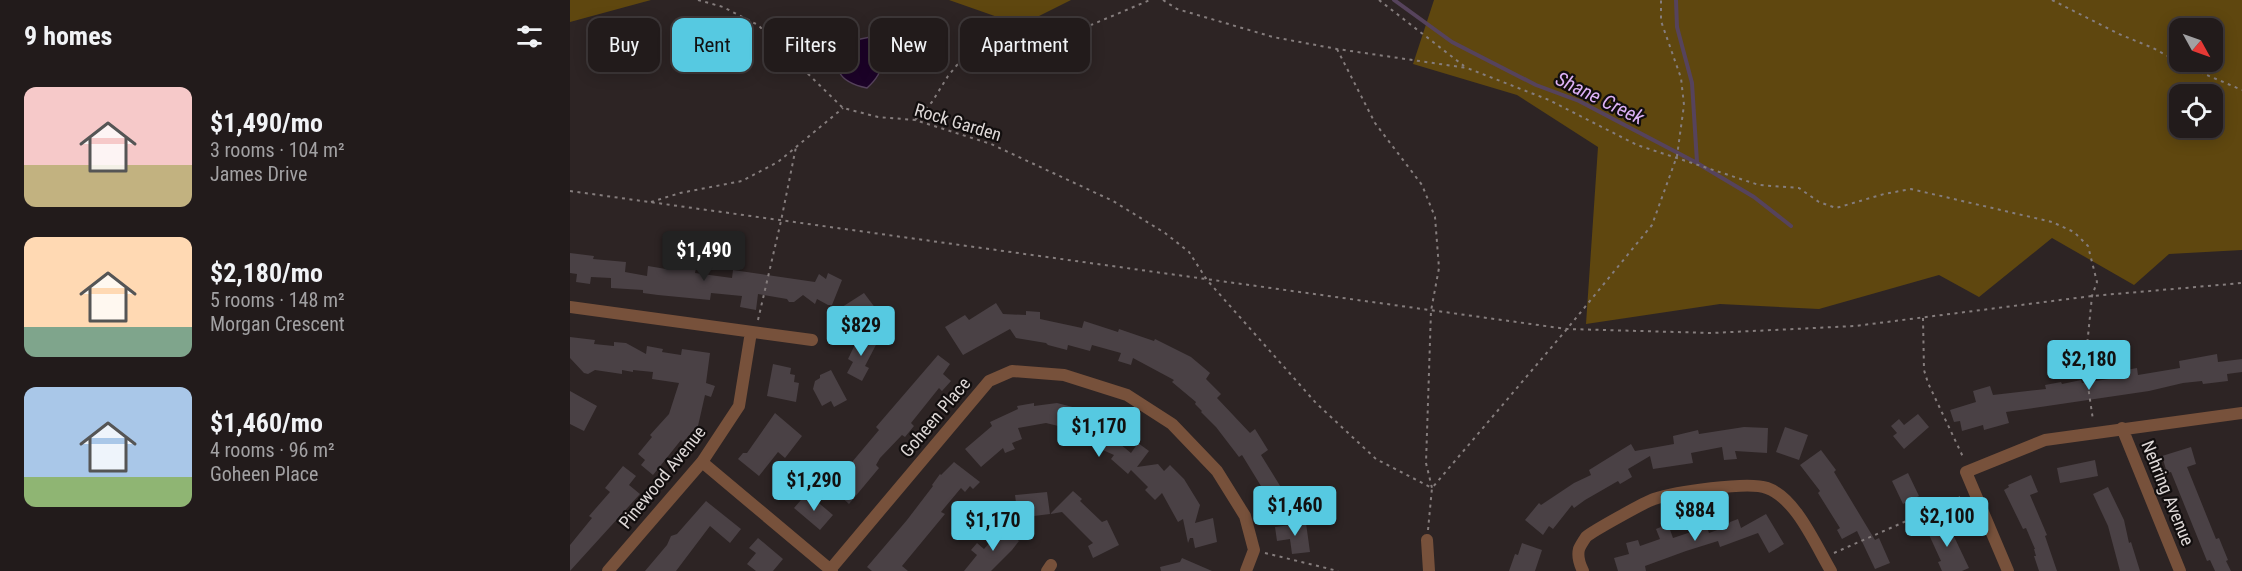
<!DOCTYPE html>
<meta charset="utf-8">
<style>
body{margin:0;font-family:"Roboto Condensed",sans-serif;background:#2a2424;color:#f1f3f6;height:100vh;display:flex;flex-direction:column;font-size:22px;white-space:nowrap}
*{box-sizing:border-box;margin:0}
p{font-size:20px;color:#a2a1a3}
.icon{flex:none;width:33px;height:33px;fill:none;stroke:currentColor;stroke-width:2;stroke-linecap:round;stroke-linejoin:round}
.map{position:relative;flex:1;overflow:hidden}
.drawer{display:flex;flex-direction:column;background:#221b1b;width:570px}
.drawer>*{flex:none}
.hud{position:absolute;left:18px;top:18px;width:570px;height:54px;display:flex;gap:12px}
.needle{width:39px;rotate:130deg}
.buttons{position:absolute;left:1599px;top:18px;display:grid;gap:12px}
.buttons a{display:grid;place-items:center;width:54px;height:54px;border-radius:12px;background:#221b1b;box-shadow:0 3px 15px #0003,0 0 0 2px #3f393a;font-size:30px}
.price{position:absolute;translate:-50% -51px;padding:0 14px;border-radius:6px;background:#56c9e1;color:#111;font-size:20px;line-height:39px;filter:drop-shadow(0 2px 3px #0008)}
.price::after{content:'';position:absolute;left:50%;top:36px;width:18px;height:14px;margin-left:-9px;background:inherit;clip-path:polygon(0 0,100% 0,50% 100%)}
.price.active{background:#222;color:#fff}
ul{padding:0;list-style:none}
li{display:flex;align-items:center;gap:18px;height:150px;padding:0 24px}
li span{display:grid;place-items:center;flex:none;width:168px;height:120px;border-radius:12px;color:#555}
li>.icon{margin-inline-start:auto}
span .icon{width:72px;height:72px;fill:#fffc;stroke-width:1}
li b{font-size:26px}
h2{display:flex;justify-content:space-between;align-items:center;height:72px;padding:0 24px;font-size:26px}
.pill{padding:0 21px;border-radius:12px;background:#221b1b;box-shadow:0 3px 15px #0003,0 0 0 2px #3f393a;font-size:21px;line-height:54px}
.pill.active{background:#56c9e1;color:#111}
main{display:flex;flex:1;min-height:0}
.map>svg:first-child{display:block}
.forest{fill:#5f470f;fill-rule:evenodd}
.water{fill:#1c0328;stroke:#56435c;stroke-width:1.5}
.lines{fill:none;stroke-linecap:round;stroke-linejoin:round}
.stream{stroke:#56435c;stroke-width:4}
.building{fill:#4a4145}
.path{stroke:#857d7d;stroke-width:2;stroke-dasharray:3 4.5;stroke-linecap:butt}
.street{stroke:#77513b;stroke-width:12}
.labels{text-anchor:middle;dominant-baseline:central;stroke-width:4.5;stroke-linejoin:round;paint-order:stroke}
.street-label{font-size:18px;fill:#ded8d7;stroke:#120e0e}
.water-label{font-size:20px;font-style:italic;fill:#ddb1f7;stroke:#120e0e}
</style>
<main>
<section class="drawer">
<h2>9 homes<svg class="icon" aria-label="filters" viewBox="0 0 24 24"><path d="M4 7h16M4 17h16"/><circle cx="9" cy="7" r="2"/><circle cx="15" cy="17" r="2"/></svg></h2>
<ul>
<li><span style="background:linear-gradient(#f6c9c9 65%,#c2b280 0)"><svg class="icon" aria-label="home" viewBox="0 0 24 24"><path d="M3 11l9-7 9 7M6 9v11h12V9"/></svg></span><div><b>$1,490/mo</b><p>3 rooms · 104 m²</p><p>James Drive</p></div></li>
<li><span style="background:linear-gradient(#ffd9b3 75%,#7fa58c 0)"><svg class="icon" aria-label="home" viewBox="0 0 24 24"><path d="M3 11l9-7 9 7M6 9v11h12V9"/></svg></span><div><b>$2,180/mo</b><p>5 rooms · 148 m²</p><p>Morgan Crescent</p></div></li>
<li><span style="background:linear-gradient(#a9c7e8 75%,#8fb573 0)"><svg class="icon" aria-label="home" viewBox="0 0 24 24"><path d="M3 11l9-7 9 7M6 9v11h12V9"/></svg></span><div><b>$1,460/mo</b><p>4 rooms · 96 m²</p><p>Goheen Place</p></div></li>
</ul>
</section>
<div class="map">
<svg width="1672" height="571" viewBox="0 0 1672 571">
<rect width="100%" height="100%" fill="#2d2424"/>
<!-- forest -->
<path class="forest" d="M0,0h81l-81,22z
M379,0h122l-36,18 -29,2z
M864,0h808v250l-73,4 -35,31 -82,-47 -73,59 -40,-22 -120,34 -99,-5 -134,20 12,-177 -81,-52 -104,-31zM1642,28v34h-32v-34zM1642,94v34h-32v-34z"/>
<!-- water -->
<path class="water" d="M300,37c13,22 18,32 -3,51 -29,-6 -37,-20 -21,-46z"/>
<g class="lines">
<!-- stream -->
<path class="stream" d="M824,0l58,42 84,43 43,16 118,62 57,34 37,29
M1106,0l1,27 15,56 5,79"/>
</g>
<!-- building -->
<path class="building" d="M0,253l24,3 -1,3 33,3 -1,10 22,4 1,-10 18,3 1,-6 29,5 -1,5 37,5 1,-8 82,12 4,-8 7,5 2,-6 14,7 -10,25h-4l-11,-6 -2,5 -12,-9 -9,7h-5l-2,-3 -29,-5 -2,16 -16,-3 2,-11 -31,-3 -1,7 -52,-5 -15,-2v-3l-32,-2v-10l-20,-1 -1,7 -14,-2 1,-8 -7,-1z
M294,293l15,20 -17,13 -9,-10 -5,4 -9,-11z
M426,303l7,11 23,1v-4l14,1v7l42,9 2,-7 34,11 1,-3 35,12 1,-2 36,18 19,16 -4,6 15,15 -4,4 33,35 5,-4 13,21 -7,5 21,34 4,-2 10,20 -23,12 -6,-13 5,-2 -30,-49 -3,2 -23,-30 -15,-15 1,-1 -7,-7 1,-2 -24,-20 2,-2 -41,-22 -2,7 -13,-4 3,-8 -29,-8 -2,6 -22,-6 -1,5 -19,-5 -2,-2 -30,-5 -6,-9 -47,26 -18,-28 20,-12 4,5z
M290,334l18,7 -13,25 4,2 -7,13 -15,-8 6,-11 -5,-3z
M0,337l25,3 -1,4 20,2v-4l12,1 20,11 1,-8 16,3 -1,3 19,3 1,-6 28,4 -4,30 9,3 -4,11 -6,-2 -7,31 -15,16 -2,-2 -28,35 -12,-10 4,-5 -7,-6 14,-17 -2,-2 19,-21 10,-31 -27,-4 1,-7 -20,-2v2l-11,-2v4l-27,-4 -7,4 -4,-1 -14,-15z
M1647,354l1,8 24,-3v13l-15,2 1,7 -25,3 -1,-3 -19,2 -34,8 -143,21 3,11 -25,7 -1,-5 -21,6 -2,-10 -6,1 -4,-12 26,-8 -3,-11 17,-5 3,9 53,-6 -1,-4 16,-3 1,2 19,-4 1,3 40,-6 -1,-6 16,-3 1,7 42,-7 -1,-7z
M368,355l12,9 -7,10 8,7 -9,10 -3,-3 -28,35 3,3 -9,11 -3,-2 -22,23 -4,7 3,3 -30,36 -24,-22 15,-20 7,6 32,-38 -3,-3z
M203,364l18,4 -1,6 5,1 -1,7 5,1 -3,19 -29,-6z
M261,370l16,30 -13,7 -3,-6 -9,5 -9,-17 2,-8 5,-3v-3z
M0,391l27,15 -13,25 -14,-7z
M464,403v3l23,-3 31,8 24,11 -2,5 9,3 -4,10 16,13 7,-10 11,8 -12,16 21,-3 6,7 6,-6 14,14 16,26 -5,18 18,-5 4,24 -22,6 -2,-10h-3l-2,5 -5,-24 -5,3 -16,-29 -7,7 -10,-10 3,-3 -17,-17 -3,4 -17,-15 3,-4 -27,-12 4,-9 -45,-11 -28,5 4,11 -10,4 3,6 -10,4 -2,-5 -22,19 -16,-18 27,-23 -2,-4 28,-13 -1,-3z
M205,413l27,23 -17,22 -7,-6 -19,24 -21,-17 5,-6h4z
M1348,414l11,13 -25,22 -11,-13 4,-3 -6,-7 8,-7 5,6z
M1174,427l24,1 -1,25 -32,-2 2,8 -13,1 -2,-13 -31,6 2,10 -40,6 -3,-13 -22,13 4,8 -12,7 -2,-3 -33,19 -11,8 -2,-3 -19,24 -4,-3 -6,9 -18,-15 14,-17 2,2 33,-22 17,-8 -2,-5 42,-26 4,7 39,-7 -1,-8 25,-6 1,4z
M1215,427l23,8 -9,25 -23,-8z
M1621,447l5,17 -9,3 29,72 3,-1 9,22 -2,1 5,10h-16l-5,-11 -3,1 -36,-89 -4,1 -5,-17z
M1251,450l15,20 -2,2 41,68 4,-2 11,25 -15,6 -18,-38 -15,8 -5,-9 3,-2 -22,-35 2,-2 -20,-26z
M1525,460l3,16 -38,7 -3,-15z
M384,462l26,20 -7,7 -3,-3 -5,6 -4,-4 -20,24 4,2 -43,52 6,5h-36l-5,-4 40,-47 26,-34 -1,-1 8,-11 1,1z
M53,466l13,10 -7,9 11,9 -70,77v-26l22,-27 -3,-2 21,-24 -5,-4z
M1338,473l11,23 -16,8 -11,-23z
M1461,475l7,17 -8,3 17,40 -2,1 12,35h-18l-5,-15h2l-2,-7h1l-9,-21 -3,1 -19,-39 5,-3 -1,-2z
M1538,487l16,33 5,23 2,-1 9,29h-20l-12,-45 -15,-32z
M503,491l9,8 -2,2 22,21 5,-2 12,25 -26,13 -5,-12 5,-3 -31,-31 -12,2z
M477,492l3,22 -32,4 -3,-23z
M237,493l26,22 -13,15 -26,-22z
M136,501l35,28 -11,14 -20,-17 -34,45h-31l22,-26 4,-9 6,-2z
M1196,514l18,30 -15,9 -11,-20 -38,14 -2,-6 -32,10 -41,15 1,5h-28l-4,-13 15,-4 -3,-11 12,-3 2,6 20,-7 -4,-10 12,-5 5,14 21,-7 -4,-11 13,-4 6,17 19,-7 2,-4 8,-3 3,9z
M1369,519l4,10 6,-3 20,42 -7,3h-20l-4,-9 3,-1 -16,-35z
M736,523l4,29 -18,2 -2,-15 -13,2 -2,-14z
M432,529h3l14,12 -7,9 -21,21h-27l13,-16 -6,-5 6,-7 7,6z
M188,538l25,21 -10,12h-17l-9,-7 9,-11 -7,-5z
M952,543l20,7 -7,21h-26l6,-17 3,1z
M612,558l30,13h-51l-1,-4 20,-5z"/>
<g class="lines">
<!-- path -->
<path class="path" d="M128,0l25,7 35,18 85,83 35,9 37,3 76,24 122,57 52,32 24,19 18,28 109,123 60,56 56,29
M593,0l14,9 96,28 64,12 130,19 82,32 88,45 122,40 40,3 20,14 17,6 48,-14 27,-5 141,33 22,10 14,14 9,36 -5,14 -7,70 8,54
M809,0l85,66
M1482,0l67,34 34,14 35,19 54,23
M767,49l38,74 47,62 13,32 4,51 -8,43 -5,152 6,25
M345,120l17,-18 16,-26 9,-11 14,-9 51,-16 50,-7 78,-33
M0,191l997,138 145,4 143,-7 237,-30 150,-13
M81,202l29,-9 62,-12 36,-19 65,-54
M1353,318l1,52 4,13 36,76
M188,320l23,-99 15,-74
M858,530l4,-42 135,-159 85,-104 25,-69 7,-51 -3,-27 -20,-57v-21
M695,553l73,18
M1264,553l129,-57"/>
<!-- street -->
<path class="street" d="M0,307l242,33
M1552,428l58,143
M132,462l130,109
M857,540l2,31
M38,571l94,-109 37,-56 12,-74
M259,571l160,-190 23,-10 52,4 63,20 45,29 45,47 28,45 9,34 -8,21
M477,571l4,-6
M1013,571c-3,-6 -6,-14 -4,-22 1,-3 5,-9 7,-12 5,-5 59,-35 68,-38 21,-7 94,-18 113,-11 29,10 49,58 64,83
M1438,571l-42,-99 79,-32 197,-27"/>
</g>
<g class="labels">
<!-- street labels -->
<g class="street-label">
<text transform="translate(388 122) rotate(17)">Rock Garden</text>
<text transform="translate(365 417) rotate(-50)">Goheen Place</text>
<text transform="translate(92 477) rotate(-51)">Pinewood Avenue</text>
<text transform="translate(1598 493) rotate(68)">Nehring Avenue</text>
</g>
<!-- water labels -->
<g class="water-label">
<text transform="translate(1030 98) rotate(26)">Shane Creek</text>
</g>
</g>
</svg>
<div class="buttons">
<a><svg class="needle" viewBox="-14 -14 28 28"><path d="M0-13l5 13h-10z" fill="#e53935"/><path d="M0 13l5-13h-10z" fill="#a2a1a3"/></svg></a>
<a><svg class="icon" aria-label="locate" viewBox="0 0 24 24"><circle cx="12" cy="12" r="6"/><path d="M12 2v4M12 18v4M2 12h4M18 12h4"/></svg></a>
</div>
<b class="price active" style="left:134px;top:282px">$1,490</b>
<b class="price" style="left:291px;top:357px">$829</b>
<b class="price" style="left:1519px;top:391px">$2,180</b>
<b class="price" style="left:529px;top:458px">$1,170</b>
<b class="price" style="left:244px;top:512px">$1,290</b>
<b class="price" style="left:725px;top:537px">$1,460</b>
<b class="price" style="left:1125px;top:542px">$884</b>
<b class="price" style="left:1377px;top:548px">$2,100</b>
<b class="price" style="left:423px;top:552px">$1,170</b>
<div class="hud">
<a class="pill">Buy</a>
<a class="pill active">Rent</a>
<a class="pill">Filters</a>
<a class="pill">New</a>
<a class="pill">Apartment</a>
</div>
</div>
</main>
